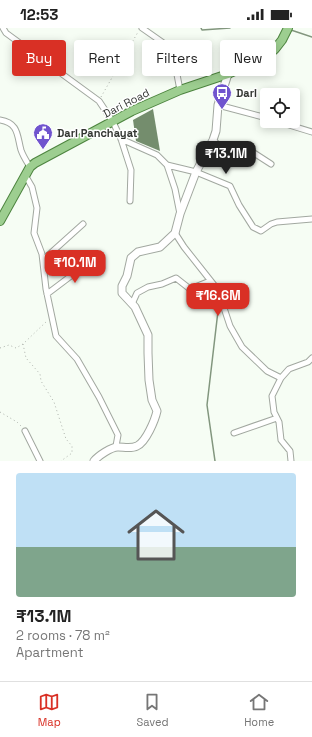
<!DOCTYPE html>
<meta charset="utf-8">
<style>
body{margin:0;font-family:"Space Grotesk",sans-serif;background:#f2f2f2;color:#222;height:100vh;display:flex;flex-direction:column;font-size:15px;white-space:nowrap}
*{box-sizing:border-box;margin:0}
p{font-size:13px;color:#767676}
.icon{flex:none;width:22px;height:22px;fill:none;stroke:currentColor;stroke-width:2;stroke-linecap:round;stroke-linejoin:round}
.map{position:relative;height:433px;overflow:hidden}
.panel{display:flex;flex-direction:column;background:#fff;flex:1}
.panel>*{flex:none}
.banner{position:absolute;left:12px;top:12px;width:288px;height:36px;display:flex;gap:8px}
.controls{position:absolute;left:260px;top:60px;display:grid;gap:8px}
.controls a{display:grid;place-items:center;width:40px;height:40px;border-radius:4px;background:#fff;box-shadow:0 2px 10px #0003;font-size:20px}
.price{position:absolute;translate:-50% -34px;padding:0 9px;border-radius:8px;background:#d93025;color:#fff;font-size:13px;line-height:26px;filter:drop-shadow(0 1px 2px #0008)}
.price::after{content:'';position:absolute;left:50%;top:24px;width:12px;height:9px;margin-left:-6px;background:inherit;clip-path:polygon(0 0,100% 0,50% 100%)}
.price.active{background:#222;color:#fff}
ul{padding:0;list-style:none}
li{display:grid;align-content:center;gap:8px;height:212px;padding:0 16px}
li+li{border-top:1px solid #e0e0e0}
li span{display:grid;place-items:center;height:124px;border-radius:4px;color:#555}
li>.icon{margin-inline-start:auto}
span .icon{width:72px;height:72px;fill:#fffc;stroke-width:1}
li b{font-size:17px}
.pill{padding:0 14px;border-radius:4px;background:#fff;box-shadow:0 2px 10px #0003;font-size:14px;line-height:36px}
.pill.active{background:#d93025;color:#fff}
.status{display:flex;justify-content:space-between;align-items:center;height:28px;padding:0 20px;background:#fff;direction:ltr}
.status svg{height:11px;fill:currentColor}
.menu{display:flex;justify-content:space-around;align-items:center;height:56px;border-top:1px solid #e0e0e0;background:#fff;font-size:11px;color:#767676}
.menu a{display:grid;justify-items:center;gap:2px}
.menu .active{color:#d93025}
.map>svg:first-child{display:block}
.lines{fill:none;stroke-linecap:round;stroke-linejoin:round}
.stream{stroke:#82967e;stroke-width:1.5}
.building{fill:#748d6d}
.street-casing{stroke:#a2a8a0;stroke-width:7}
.secondary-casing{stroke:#a2a8a0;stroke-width:9}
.primary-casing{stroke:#4d843f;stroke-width:10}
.path{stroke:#adb2ab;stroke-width:1;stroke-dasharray:1 3;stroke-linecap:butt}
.street{stroke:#fff;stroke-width:5}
.secondary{stroke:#fff;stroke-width:7}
.primary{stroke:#9dce90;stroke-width:8}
.labels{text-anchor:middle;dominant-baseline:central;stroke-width:3;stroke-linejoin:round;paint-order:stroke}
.poi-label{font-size:11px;font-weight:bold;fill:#323531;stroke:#fff;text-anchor:start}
.street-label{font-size:11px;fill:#323531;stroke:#fff}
</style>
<div class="status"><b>12:53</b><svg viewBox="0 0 49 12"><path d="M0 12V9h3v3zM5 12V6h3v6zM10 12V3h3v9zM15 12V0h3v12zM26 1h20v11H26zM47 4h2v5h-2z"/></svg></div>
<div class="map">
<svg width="312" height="433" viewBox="0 0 312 433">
<rect width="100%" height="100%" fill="#f6fdf4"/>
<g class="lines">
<!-- stream -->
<path class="stream" d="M201,0l1,2 28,-2
M291,2l21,7
M215,433l-8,-56 11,-94 -2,-17"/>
</g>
<!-- building -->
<path class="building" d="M153,81l7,42 -24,-10 -3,-21z"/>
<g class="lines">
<defs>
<path id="street" d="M3,0l3,5 93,68 14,21 8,17 10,31 -1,31
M142,0l30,21 8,41
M218,77l49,13
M0,92c19,3 17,16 21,30 2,6 6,12 9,17
M276,93l36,11
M121,111l36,16 10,10 29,7 34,14 9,19 14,22 8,4 10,-7 6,-2 35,-3
M213,112l9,8 8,3 24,2 17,11
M167,137l8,24 5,25
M25,147l7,12 5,21 -3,25 8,21 4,35 10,47 21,23 22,38 19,38 -2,11
M175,205l9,14 34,43 12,36 12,21 25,24 14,7
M43,232l40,-36
M47,266l45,-34
M132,276l5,-11 11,-6 14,-3 14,-6 14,11 20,-8
M25,403l15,30
M234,405l43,-15
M291,433l-1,-10 -9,-11 -2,-18 -5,-10 -2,-16 9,-18 8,-9 19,-7 4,-4"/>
<path id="secondary" d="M94,433c4,-5 17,-14 24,-14 6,0 13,2 19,-1 9,-4 18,-26 20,-35l-5,-11 -3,-20 -1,-27v-18l-13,-28 -13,-14v-7l5,-10 4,-18 7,-6 22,-5 15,-14 5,-19 16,-42 17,-32 3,-9 2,-26 10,-31"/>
<path id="primary" d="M0,193l30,-54 5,-4 97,-52 48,-21 48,-16 38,-17 9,-8 7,-9 6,-12"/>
</defs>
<!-- street casing -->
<use href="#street" class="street-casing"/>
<!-- secondary casing -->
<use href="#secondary" class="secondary-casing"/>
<!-- primary casing -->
<use href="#primary" class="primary-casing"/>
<!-- path -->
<path class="path" d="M101,69l37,-65
M23,316l3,14 14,16 1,7 13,21 12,37 6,7v7l-11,8
M0,320l9,-3 7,3 7,-4 24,-23
M0,384l17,10 5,5"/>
<!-- street -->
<use href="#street" class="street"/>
<!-- secondary -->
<use href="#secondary" class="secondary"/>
<!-- primary -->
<use href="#primary" class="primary"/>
</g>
<!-- icons -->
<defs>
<symbol id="bus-pin" viewBox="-11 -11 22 30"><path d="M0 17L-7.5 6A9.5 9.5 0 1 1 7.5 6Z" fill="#7054ce" stroke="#fff"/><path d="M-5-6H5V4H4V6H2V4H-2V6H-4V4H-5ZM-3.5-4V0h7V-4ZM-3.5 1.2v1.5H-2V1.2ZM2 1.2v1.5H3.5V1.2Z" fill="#fff"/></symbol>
<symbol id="civic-pin" viewBox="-11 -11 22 30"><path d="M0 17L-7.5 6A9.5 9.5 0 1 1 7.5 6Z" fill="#7054ce" stroke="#fff"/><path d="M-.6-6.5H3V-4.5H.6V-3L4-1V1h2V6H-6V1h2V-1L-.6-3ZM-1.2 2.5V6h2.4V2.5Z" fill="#fff"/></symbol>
</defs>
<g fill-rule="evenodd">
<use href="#bus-pin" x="211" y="54" width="22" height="30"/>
<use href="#civic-pin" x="32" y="94" width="22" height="30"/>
</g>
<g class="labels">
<!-- poi labels -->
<g class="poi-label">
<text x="236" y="65">Dari</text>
<text x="57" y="105">Dari Panchayat</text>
</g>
<!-- street labels -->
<g class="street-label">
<text transform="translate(126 75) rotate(-27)">Dari Road</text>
</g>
</g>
</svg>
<div class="controls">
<a><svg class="icon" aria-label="locate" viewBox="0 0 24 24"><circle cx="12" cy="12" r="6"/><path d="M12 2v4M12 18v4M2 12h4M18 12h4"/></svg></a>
</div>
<b class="price active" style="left:226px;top:147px">₹13.1M</b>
<b class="price" style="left:75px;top:256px">₹10.1M</b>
<b class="price" style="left:218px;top:289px">₹16.6M</b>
<div class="banner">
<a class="pill active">Buy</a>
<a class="pill">Rent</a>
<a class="pill">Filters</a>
<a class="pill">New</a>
</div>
</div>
<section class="panel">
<ul>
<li><span style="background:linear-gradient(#bfe0f5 60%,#7fa58c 0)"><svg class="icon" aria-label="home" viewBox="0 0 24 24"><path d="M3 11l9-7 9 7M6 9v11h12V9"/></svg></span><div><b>₹13.1M</b><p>2 rooms · 78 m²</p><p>Apartment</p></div></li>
</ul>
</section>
<nav class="menu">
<a class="active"><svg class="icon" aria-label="map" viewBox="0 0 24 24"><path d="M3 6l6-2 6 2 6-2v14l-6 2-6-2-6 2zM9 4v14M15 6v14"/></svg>Map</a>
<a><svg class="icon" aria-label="saved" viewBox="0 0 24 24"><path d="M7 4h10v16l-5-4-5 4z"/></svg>Saved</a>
<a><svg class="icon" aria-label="home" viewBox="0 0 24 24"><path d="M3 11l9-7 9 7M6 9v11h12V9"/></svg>Home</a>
</nav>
